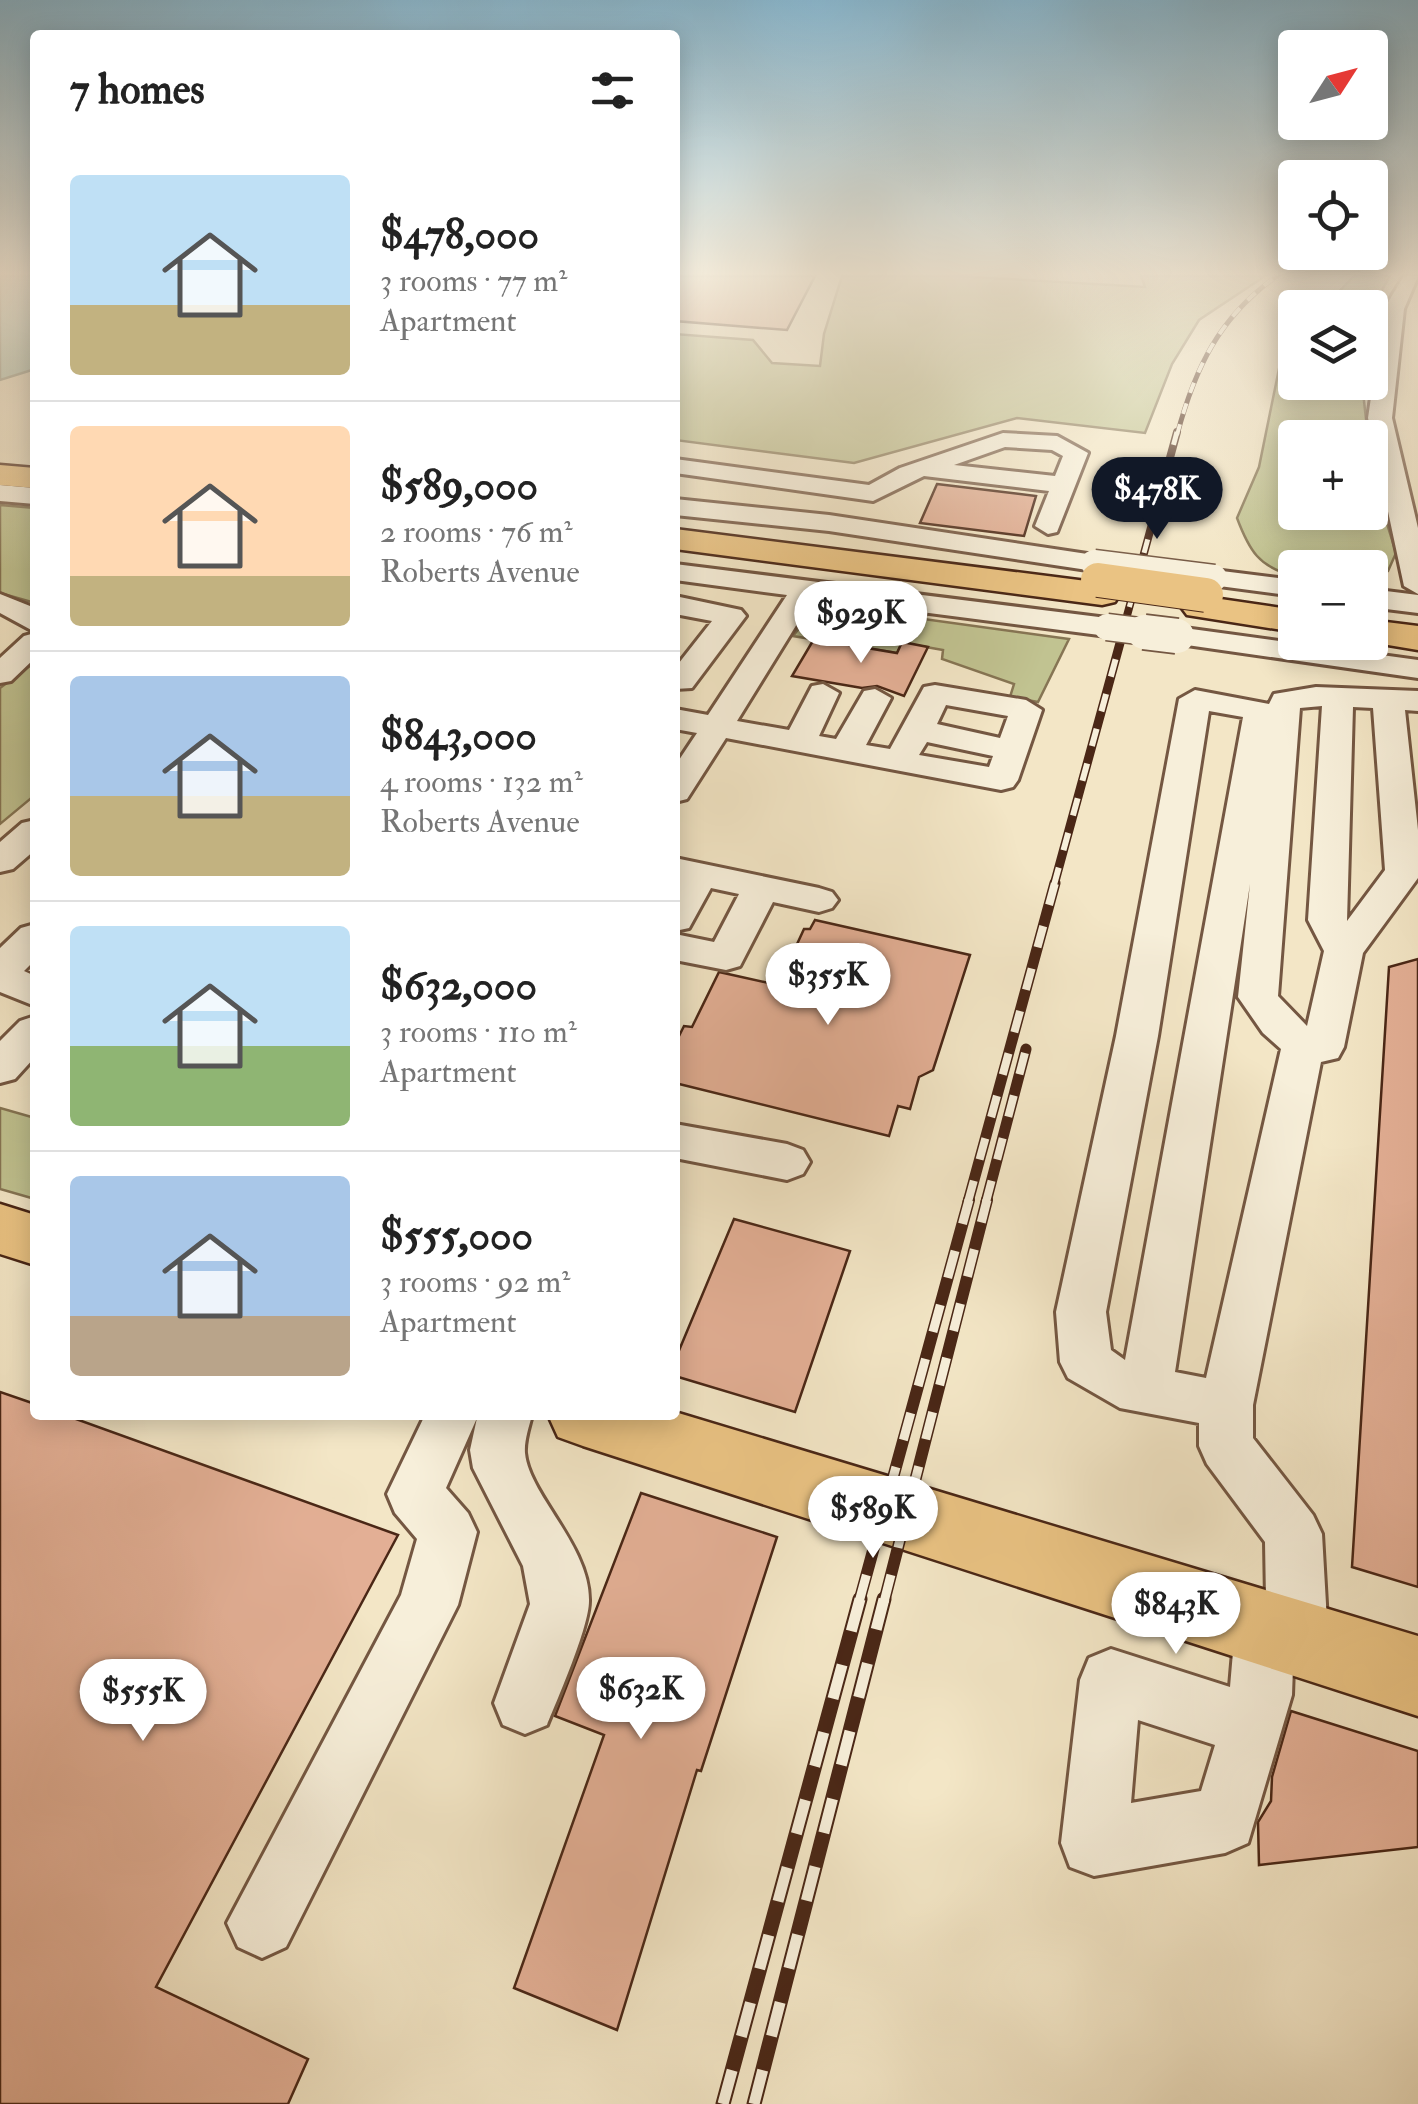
<!DOCTYPE html>
<meta charset="utf-8">
<style>
body{margin:0;font-family:"IM FELL Double Pica",serif;background:#f6f6f6;color:#222;height:100vh;display:flex;flex-direction:column;font-size:38px;white-space:nowrap}
*{box-sizing:border-box;margin:0}
p{font-size:32px;color:#767676}
.icon{flex:none;width:55px;height:55px;fill:none;stroke:currentColor;stroke-width:2;stroke-linecap:round;stroke-linejoin:round}
.map{position:relative;flex:1;overflow:hidden}
.panel{position:absolute;left:30px;top:30px;width:650px;height:1390px;display:flex;flex-direction:column;background:#fff;border-radius:10px;box-shadow:0 5px 25px #0003}
.panel>*{flex:none}
.needle{width:65px;rotate:54deg}
.fabs{position:absolute;left:1278px;top:30px;display:grid;gap:20px}
.fabs a{display:grid;place-items:center;width:110px;height:110px;border-radius:10px;background:#fff;box-shadow:0 5px 25px #0003;font-size:50px}
.price{position:absolute;translate:-50% -85px;padding:0 22px;border-radius:35px;background:#fff;color:#222;font-size:32px;line-height:65px;filter:drop-shadow(0 2px 5px #0008)}
.price::after{content:'';position:absolute;left:50%;top:60px;width:30px;height:22px;margin-left:-15px;background:inherit;clip-path:polygon(0 0,100% 0,50% 100%)}
.price.current{background:#111827;color:#fff}
ul{padding:0;list-style:none}
li{display:flex;align-items:center;gap:30px;height:250px;padding:0 40px}
li+li{border-top:2px solid #e0e0e0}
li span{display:grid;place-items:center;flex:none;width:280px;height:200px;border-radius:10px;color:#555}
li>.icon{margin-inline-start:auto}
span .icon{width:120px;height:120px;fill:#fffc;stroke-width:1}
li b{font-size:42px}
h2{display:flex;justify-content:space-between;align-items:center;height:120px;padding:0 40px;font-size:42px}
.map>svg:first-child{display:block}
.green{fill:#c1c391;stroke:#867554;stroke-width:2.5}
.water{fill:#9cc0b0;stroke:#7b8372;stroke-width:2.5}
.building{fill:#e3af95;stroke:#4a2716;stroke-width:2.5}
.lines{fill:none;stroke-linecap:round;stroke-linejoin:round}
.minor-casing{stroke:#745742;stroke-width:6}
.major-casing{stroke:#4a2716;stroke-width:5}
.highway-casing{stroke:#4a2716;stroke-width:5}
.minor{fill:#f7efda;fill-rule:evenodd}
.major{fill:#eac383;fill-rule:evenodd}
.highway{fill:#eac383;fill-rule:evenodd}
.rail-far5-casing{stroke:#4a2716;stroke-width:5}
.rail-far4-casing{stroke:#4a2716;stroke-width:8}
.rail-far3-casing{stroke:#4a2716;stroke-width:9}
.rail-far2-casing{stroke:#4a2716;stroke-width:11}
.rail-far1-casing{stroke:#4a2716;stroke-width:12}
.rail-casing{stroke:#4a2716;stroke-width:15}
.rail-far5{stroke:#f7efda;stroke-width:4;stroke-dasharray:11;stroke-linecap:butt}
.rail-far4{stroke:#f7efda;stroke-width:5;stroke-dasharray:14;stroke-linecap:butt}
.rail-far3{stroke:#f7efda;stroke-width:6;stroke-dasharray:18;stroke-linecap:butt}
.rail-far2{stroke:#f7efda;stroke-width:8;stroke-dasharray:22;stroke-linecap:butt}
.rail-far1{stroke:#f7efda;stroke-width:9;stroke-dasharray:28;stroke-linecap:butt}
.rail{stroke:#f7efda;stroke-width:11;stroke-dasharray:35;stroke-linecap:butt}
.minor-bridge-far1-casing{stroke:#745742;stroke-width:29;stroke-linecap:butt}
.minor-bridge-casing{stroke:#745742;stroke-width:38;stroke-linecap:butt}
.highway-bridge-casing{stroke:#4a2716;stroke-width:36;stroke-linecap:butt}
.minor-bridge-far1{stroke:#f7efda;stroke-width:26}
.minor-bridge{stroke:#f7efda;stroke-width:34}
.highway-bridge{stroke:#eac383;stroke-width:34}
</style>
<div class="map">
<svg width="1418" height="2104" viewBox="0 0 1418 2104">
<rect width="100%" height="100%" fill="#f3e6c6"/>
<filter id="stains"><feTurbulence type="fractalNoise" baseFrequency=".002" numOctaves="4"/><feColorMatrix values="0 0 0 0 .2 0 0 0 0 .09 0 0 0 0 .02 0 0 0 .5 -.17"/></filter>
<radialGradient id="worn" r=".72"><stop offset=".6" stop-color="#630" stop-opacity="0"/><stop offset="1" stop-color="#630" stop-opacity=".3"/></radialGradient>
<!-- green -->
<path class="green" d="M842,276h115l188,11 -4,-11h124l-66,44 -27,44 -27,69 -128,-15 -163,45 -179,-23v-106l78,6 19,23 48,3 4,-32z
M1354,276h36l-8,14 -12,56v-38l-46,-1z
M1295,338v44l67,1 6,54 -73,1v74h75v-62l11,52 -6,3 9,9 12,39 -8,18 -18,8v-11h-75v8c-36,-8 -46,-26 -58,-58l22,-51 23,-113z
M0,505l35,3v95l-35,-10z
M822,605l247,34 -31,63 -28,-5 4,-13 -72,-25 1,-9 -40,-7 -6,10 -104,-17 23,-29z
M35,662v133l-35,29v-136z
M0,1108l35,10v81l-35,-10z"/>
<!-- water -->
<path class="water" d="M0,276h35v93l-35,11z"/>
<!-- building -->
<path class="building" d="M675,276h140l-28,54 -112,-9z
M937,484l99,12 -12,40 -104,-13z
M814,639l83,14 5,-11 26,5 -24,49 -27,-10 -15,2 -70,-12z
M815,920l155,35 -37,115 -14,7 -9,32 -12,-3 -9,30 -214,-53v-39l9,-18 8,1 27,-55 54,12 7,-3 24,-52h6z
M1418,959v628l-66,-20 37,-600z
M734,1219l116,32 -55,161 -120,-36v-16z
M0,1392l35,12v11h30l333,120 -242,452 152,72 -20,45h-288z
M641,1493l136,44 -76,234 -4,-1 -80,260 -103,-42 90,-253 -49,-19z
M1291,1711l127,40v96l-159,18 -1,-43 13,-21 1,-24z"/>
<g class="lines">
<defs>
<path id="minor" d="M1404,276h14l-14,33 -12,109 26,110v66l-14,-8 -36,-168 16,-109z
M1003,433l54,3 31,17 -31,79 -9,2 -13,-8 14,-35 -125,-15 -51,25 -198,-28v-14l194,26 31,-17zM1005,447l47,3 11,6 -8,20 -101,-11z
M0,485l35,3v16l-35,-3z
M675,499l154,16 265,40 14,8 -14,8 -265,-40 -154,-16z
M675,564l432,54 15,9 -15,9 -294,-38 -76,123 52,9 23,-44 11,-2 16,9 -20,43 17,3 28,-48 11,-2 16,9 -25,47 24,4 34,-62 11,-2 91,15 16,10 -24,70 -5,7 -12,3 -275,-52 -39,61 -12,3v-36l22,-33 -22,-4v-20l33,6 79,-120 -112,-15zM946,705l62,11 -8,22 -63,-14zM927,742l66,14 -4,11 -70,-12z
M1214,570l81,10v16l-91,-12 -4,-6 4,-6z
M1370,589l48,6v18l-48,-6z
M0,594l35,14v24l-35,-19z
M675,596l66,14 5,6 -54,72 -17,1v-21l37,-47 -37,-7z
M1177,627l241,33v18l-252,-36 -4,-6z
M35,633v25l-24,23 -11,2v-25l24,-22z
M1316,687l102,4v20l-13,-1 13,120v48l-55,75 -19,94 -6,11 -17,4 -68,343v33l60,77 9,19 6,105 -9,21 -26,7 -1,28 -44,148 -23,10 -131,23 -24,-9 -9,-24 19,-163 9,-22 22,-9 119,38 5,-58 9,-21 22,-9 -1,-57 -58,-78 -8,-18v-23l-79,-15 -52,-30 -8,-16 -4,-50 60,-276 63,-337 16,-9 74,14 5,-10zM1322,706l-14,214 16,31 -17,75 -29,-30 22,-288zM1353,707l20,1 12,162 -38,51zM1209,711l34,6 -118,643 -14,-10 -5,-38 52,-276zM1250,884l-12,113 25,36 18,16 -75,329 -31,-6zM1138,1720l77,25 -14,46 -70,12z
M35,820v30l-22,19 -13,3v-30l22,-19z
M675,858l144,30 13,4 6,8 -6,8 -13,4 -46,-10 -33,64 -14,4 -51,-10v-26l39,8 25,-48 -28,-6 -22,40 -14,3z
M35,924v36l-11,11 11,5v30l-35,-14v-44l21,-20z
M35,1016v41l-20,22 -15,4v-42l20,-20z
M675,1124l112,20 16,6 7,12 -7,12 -16,6 -112,-22z
M425,1415h107c-3,12 -8,26 -7,38 4,42 65,93 64,148 0,26 -31,97 -42,124l-22,9 -22,-9 -9,-22 36,-99 -7,-38 -50,-98 -3,-18 7,-32 -31,70 22,25 9,19 -19,73 -172,342 -24,11 -24,-11 -11,-24 174,-328 16,-56 -22,-26 -8,-19z"/>
<path id="major" d="M0,1204l35,11v50l-35,-11z
M675,1412l743,224v80l-835,-270 -25,-9 -10,-22z"/>
<path id="highway" d="M0,465l35,3v20l-35,-3z
M675,529l427,54 13,3 5,8 -5,8 -13,3 -427,-56z
M1200,596l95,14v22l-108,-17 -6,-8 6,-8z
M1370,620l48,6v24l-48,-8z"/>
</defs>
<!-- minor casing -->
<use href="#minor" class="minor-casing"/>
<!-- major casing -->
<use href="#major" class="major-casing"/>
<!-- highway casing -->
<use href="#highway" class="highway-casing"/>
<!-- minor -->
<use href="#minor" class="minor"/>
<!-- major -->
<use href="#major" class="major"/>
<!-- highway -->
<use href="#highway" class="highway"/>
<defs>
<path id="rail-far5" d="M1177,435c18,-67 42,-118 100,-159"/>
<path id="rail-far4" d="M1122,634l55,-202"/>
<path id="rail-far3" d="M1054,885l69,-253"/>
<path id="rail-far2" d="M968,1202l87,-319
M986,1202l40,-153"/>
<path id="rail-far1" d="M859,1602l110,-402
M884,1602l103,-402"/>
<path id="rail" d="M723,2104l137,-505
M754,2104l130,-505"/>
</defs>
<!-- rail-far5 casing -->
<use href="#rail-far5" class="rail-far5-casing"/>
<!-- rail-far4 casing -->
<use href="#rail-far4" class="rail-far4-casing"/>
<!-- rail-far3 casing -->
<use href="#rail-far3" class="rail-far3-casing"/>
<!-- rail-far2 casing -->
<use href="#rail-far2" class="rail-far2-casing"/>
<!-- rail-far1 casing -->
<use href="#rail-far1" class="rail-far1-casing"/>
<!-- rail casing -->
<use href="#rail" class="rail-casing"/>
<!-- rail-far5 -->
<use href="#rail-far5" class="rail-far5"/>
<!-- rail-far4 -->
<use href="#rail-far4" class="rail-far4"/>
<!-- rail-far3 -->
<use href="#rail-far3" class="rail-far3"/>
<!-- rail-far2 -->
<use href="#rail-far2" class="rail-far2"/>
<!-- rail-far1 -->
<use href="#rail-far1" class="rail-far1"/>
<!-- rail -->
<use href="#rail" class="rail"/>
<defs>
<path id="minor-bridge-far1" d="M1094,563l120,15
M1107,627l56,7"/>
<path id="minor-bridge" d="M1144,632l33,4"/>
<path id="highway-bridge" d="M1098,580l108,15"/>
</defs>
<!-- minor-bridge-far1 casing -->
<use href="#minor-bridge-far1" class="minor-bridge-far1-casing"/>
<!-- minor-bridge casing -->
<use href="#minor-bridge" class="minor-bridge-casing"/>
<!-- highway-bridge casing -->
<use href="#highway-bridge" class="highway-bridge-casing"/>
<!-- minor-bridge-far1 -->
<use href="#minor-bridge-far1" class="minor-bridge-far1"/>
<!-- minor-bridge -->
<use href="#minor-bridge" class="minor-bridge"/>
<!-- highway-bridge -->
<use href="#highway-bridge" class="highway-bridge"/>
</g>
<!-- sky -->
<linearGradient id="sky" x2="0" y2="1"><stop stop-color="#89b9d2"/><stop offset="0.48" stop-color="#faf4e5"/><stop offset="1" stop-color="#faf4e5" stop-opacity="0"/></linearGradient>
<rect width="1418" height="570" fill="url(#sky)"/>
<rect width="100%" height="100%" filter="url(#stains)"/>
<rect width="100%" height="100%" fill="url(#worn)"/>
</svg>
<div class="fabs">
<a><svg class="needle" viewBox="-14 -14 28 28"><path d="M0-13l5 13h-10z" fill="#e53935"/><path d="M0 13l5-13h-10z" fill="#767676"/></svg></a>
<a><svg class="icon" aria-label="locate" viewBox="0 0 24 24"><circle cx="12" cy="12" r="6"/><path d="M12 2v4M12 18v4M2 12h4M18 12h4"/></svg></a>
<a><svg class="icon" aria-label="layers" viewBox="0 0 24 24"><path d="M12 4l9 5-9 5-9-5zM3 14l9 5 9-5"/></svg></a>
<a>+</a>
<a>−</a>
</div>
<b class="price current" style="left:1157px;top:542px">$478K</b>
<b class="price" style="left:861px;top:666px">$929K</b>
<b class="price" style="left:828px;top:1028px">$355K</b>
<b class="price" style="left:873px;top:1561px">$589K</b>
<b class="price" style="left:1176px;top:1657px">$843K</b>
<b class="price" style="left:641px;top:1742px">$632K</b>
<b class="price" style="left:143px;top:1744px">$555K</b>
<section class="panel">
<h2>7 homes<svg class="icon" aria-label="filters" viewBox="0 0 24 24"><path d="M4 7h16M4 17h16"/><circle cx="9" cy="7" r="2"/><circle cx="15" cy="17" r="2"/></svg></h2>
<ul>
<li><span style="background:linear-gradient(#bfe0f5 65%,#c2b280 0)"><svg class="icon" aria-label="home" viewBox="0 0 24 24"><path d="M3 11l9-7 9 7M6 9v11h12V9"/></svg></span><div><b>$478,000</b><p>3 rooms · 77 m²</p><p>Apartment</p></div></li>
<li><span style="background:linear-gradient(#ffd9b3 75%,#c2b280 0)"><svg class="icon" aria-label="home" viewBox="0 0 24 24"><path d="M3 11l9-7 9 7M6 9v11h12V9"/></svg></span><div><b>$589,000</b><p>2 rooms · 76 m²</p><p>Roberts Avenue</p></div></li>
<li><span style="background:linear-gradient(#a9c7e8 60%,#c2b280 0)"><svg class="icon" aria-label="home" viewBox="0 0 24 24"><path d="M3 11l9-7 9 7M6 9v11h12V9"/></svg></span><div><b>$843,000</b><p>4 rooms · 132 m²</p><p>Roberts Avenue</p></div></li>
<li><span style="background:linear-gradient(#bfe0f5 60%,#8fb573 0)"><svg class="icon" aria-label="home" viewBox="0 0 24 24"><path d="M3 11l9-7 9 7M6 9v11h12V9"/></svg></span><div><b>$632,000</b><p>3 rooms · 110 m²</p><p>Apartment</p></div></li>
<li><span style="background:linear-gradient(#a9c7e8 70%,#b9a48a 0)"><svg class="icon" aria-label="home" viewBox="0 0 24 24"><path d="M3 11l9-7 9 7M6 9v11h12V9"/></svg></span><div><b>$555,000</b><p>3 rooms · 92 m²</p><p>Apartment</p></div></li>
</ul>
</section>
</div>
